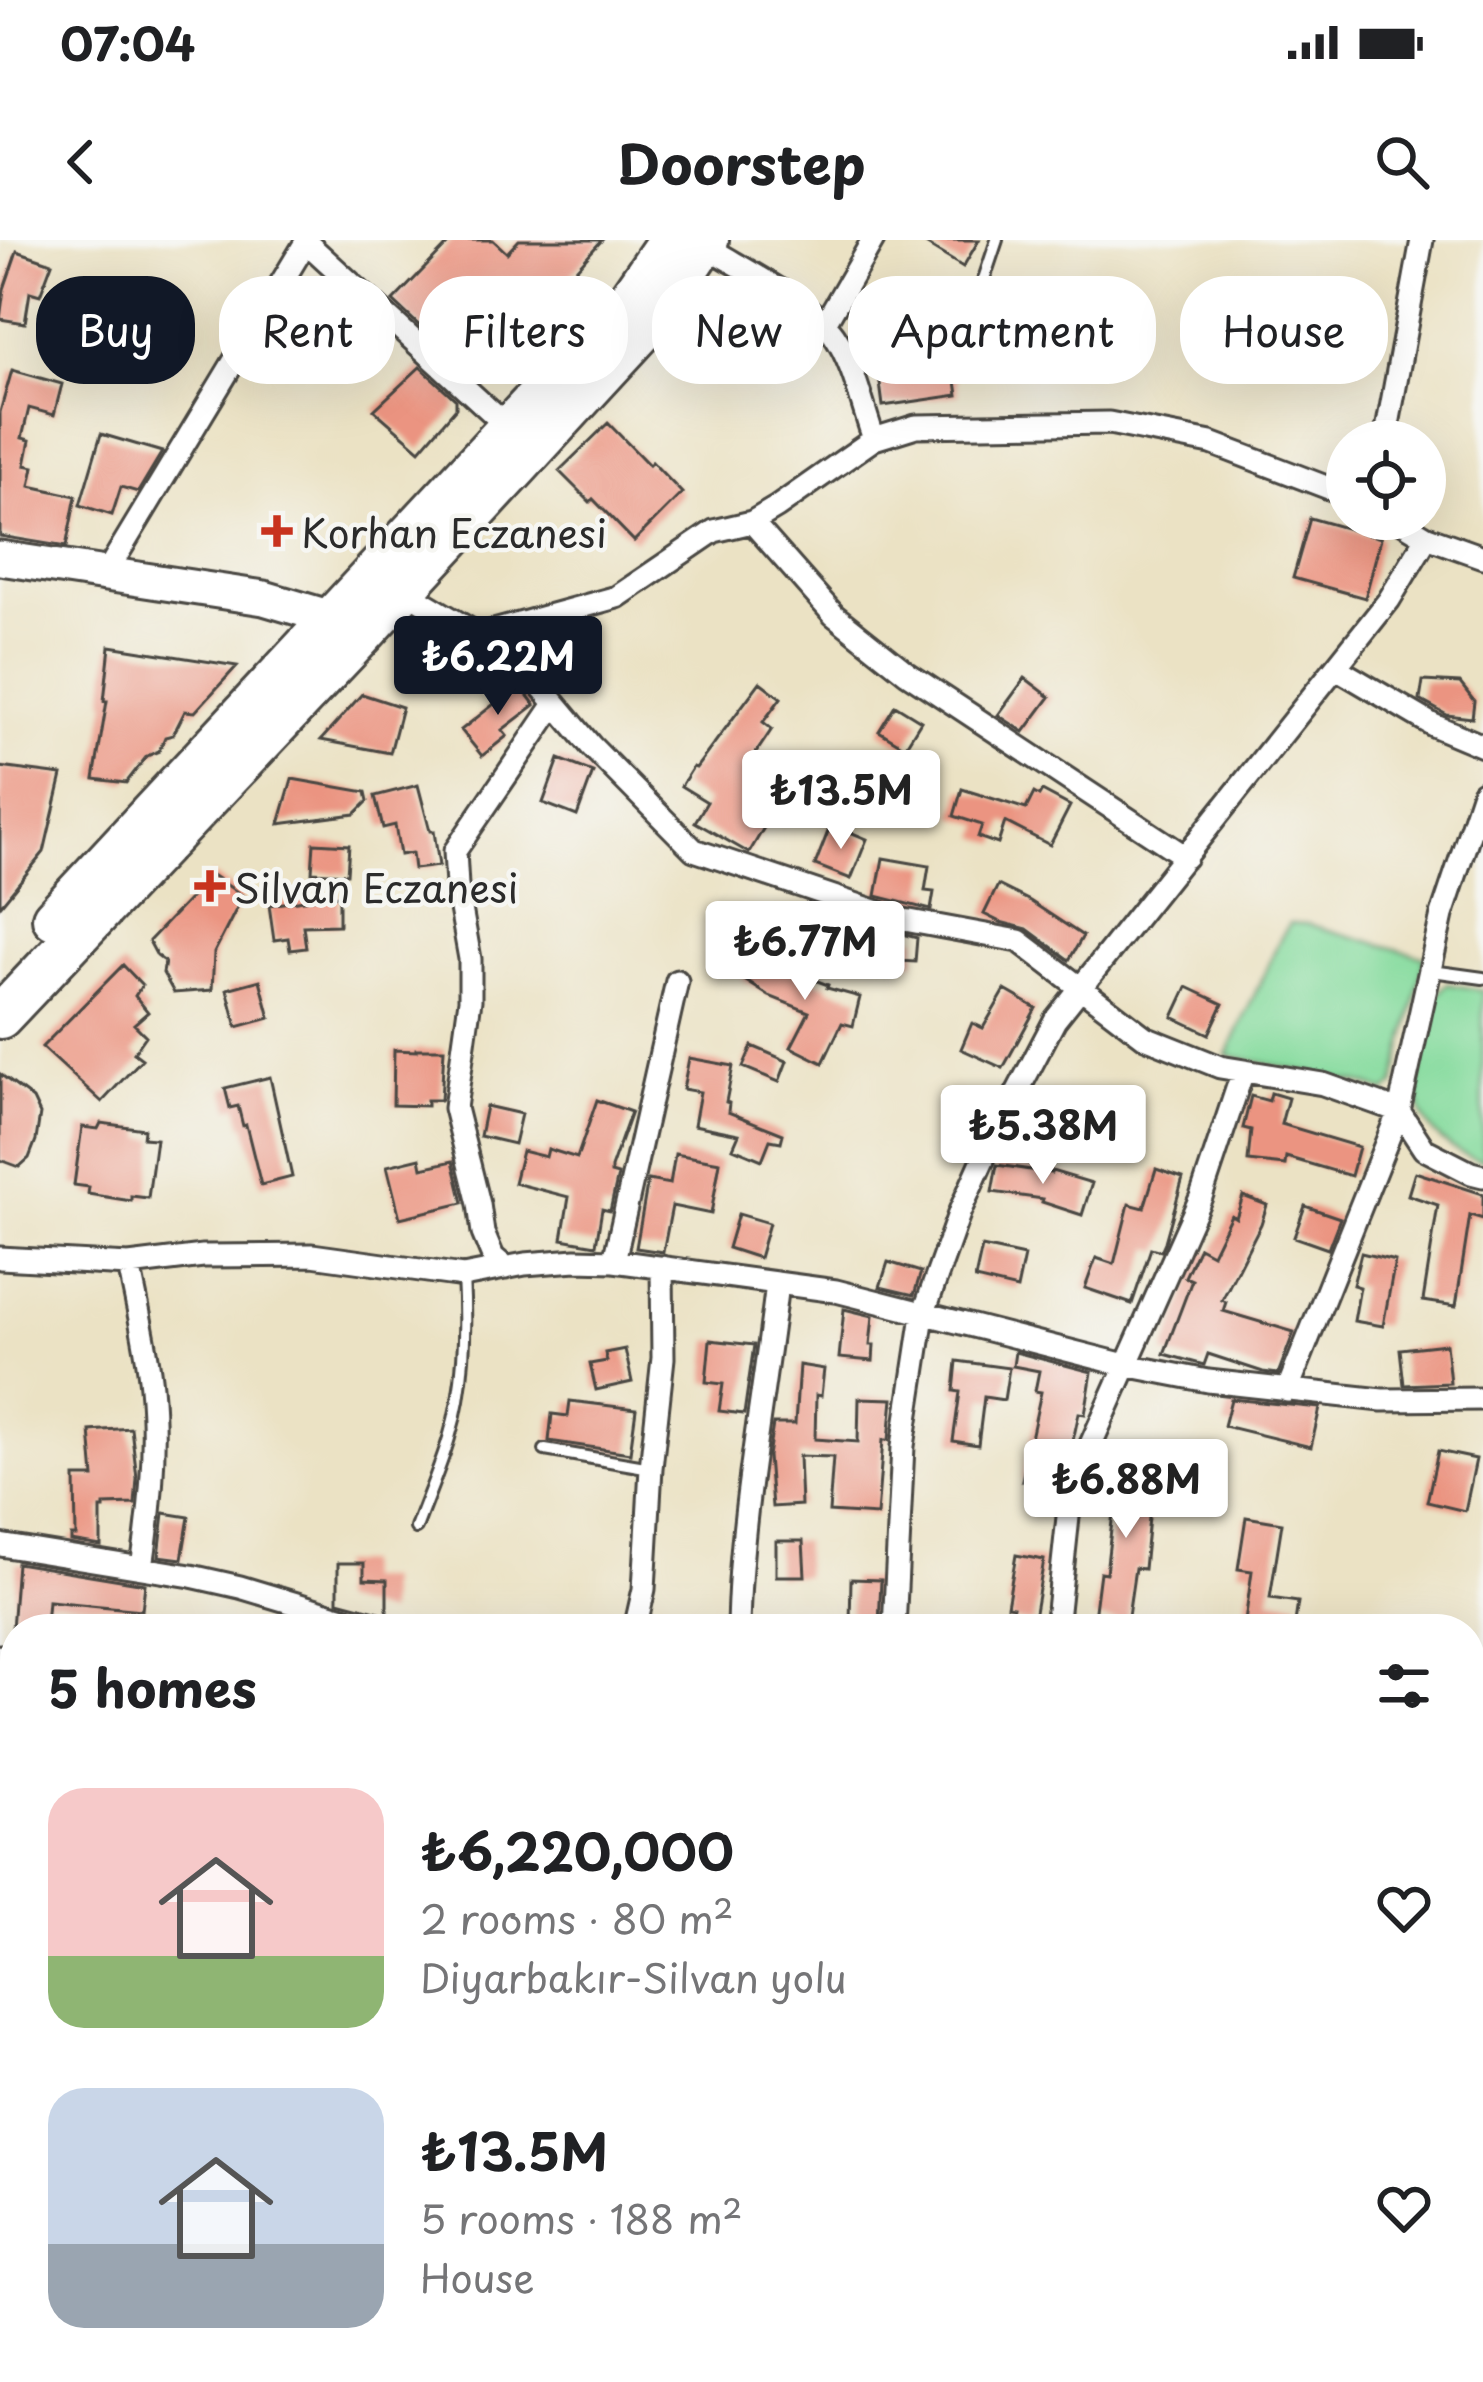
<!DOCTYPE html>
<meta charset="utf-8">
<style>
body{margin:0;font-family:"Playpen Sans",sans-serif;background:#f6f6f6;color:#202124;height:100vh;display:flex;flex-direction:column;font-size:45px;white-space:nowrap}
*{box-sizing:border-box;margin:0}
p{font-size:39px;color:#757577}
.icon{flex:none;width:66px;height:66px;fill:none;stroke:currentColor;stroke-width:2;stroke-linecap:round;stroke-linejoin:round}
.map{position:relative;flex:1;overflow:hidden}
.panel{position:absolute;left:0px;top:1374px;width:1485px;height:768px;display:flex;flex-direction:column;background:#fff;border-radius:48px 48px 0 0;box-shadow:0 12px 48px #0002}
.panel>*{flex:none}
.banner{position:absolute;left:36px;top:36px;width:1413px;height:108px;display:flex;gap:24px}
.buttons{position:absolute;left:1326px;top:180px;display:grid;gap:24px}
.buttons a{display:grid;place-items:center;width:120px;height:120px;border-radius:50%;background:#fff;box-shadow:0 12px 48px #0002;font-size:60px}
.price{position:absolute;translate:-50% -102px;padding:0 27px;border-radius:12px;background:#fff;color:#222;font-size:39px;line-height:78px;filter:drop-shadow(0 3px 6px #0008)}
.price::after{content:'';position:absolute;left:50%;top:72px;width:36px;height:27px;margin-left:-18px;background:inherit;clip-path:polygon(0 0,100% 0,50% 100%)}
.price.selected{background:#111827;color:#fff}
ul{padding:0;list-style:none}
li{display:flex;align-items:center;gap:36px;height:300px;padding:0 48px}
li span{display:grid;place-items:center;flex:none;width:336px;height:240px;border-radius:36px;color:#555}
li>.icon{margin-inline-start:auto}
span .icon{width:144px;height:144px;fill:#fffc;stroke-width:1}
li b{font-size:51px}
h2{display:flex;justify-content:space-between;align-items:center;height:144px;padding:0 48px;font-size:51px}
.chip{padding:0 42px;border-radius:48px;background:#fff;box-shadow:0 12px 48px #0002;font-size:42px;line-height:108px}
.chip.selected{background:#111827;color:#fff}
.status{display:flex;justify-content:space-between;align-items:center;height:84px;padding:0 60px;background:#fff;direction:ltr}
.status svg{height:33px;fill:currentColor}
header{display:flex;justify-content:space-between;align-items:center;height:156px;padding:0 48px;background:#fff;font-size:54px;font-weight:700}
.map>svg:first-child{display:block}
.built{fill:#f6d2c4}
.green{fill:#86db9e;stroke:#588364;stroke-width:3}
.building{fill:#eb9481}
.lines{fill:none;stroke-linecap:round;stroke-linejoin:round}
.lane-casing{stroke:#484642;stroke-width:16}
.street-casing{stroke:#484642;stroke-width:27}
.secondary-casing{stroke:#484642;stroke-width:39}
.highway-casing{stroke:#484642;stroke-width:48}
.lane{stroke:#fff;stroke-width:10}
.street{stroke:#fff;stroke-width:21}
.secondary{stroke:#fff;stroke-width:33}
.highway{stroke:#fff;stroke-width:42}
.poi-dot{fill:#c8321e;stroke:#f6f6f2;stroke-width:4.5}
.labels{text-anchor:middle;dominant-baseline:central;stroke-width:9;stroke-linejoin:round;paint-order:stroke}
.poi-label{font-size:39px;fill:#2b2b2b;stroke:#f6f6f2;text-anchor:start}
</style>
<div class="status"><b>07:04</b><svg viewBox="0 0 49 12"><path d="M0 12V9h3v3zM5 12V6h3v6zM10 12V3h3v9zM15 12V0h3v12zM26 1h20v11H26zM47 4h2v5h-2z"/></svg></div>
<header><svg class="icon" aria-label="back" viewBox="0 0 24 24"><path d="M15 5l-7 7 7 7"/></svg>Doorstep<svg class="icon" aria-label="search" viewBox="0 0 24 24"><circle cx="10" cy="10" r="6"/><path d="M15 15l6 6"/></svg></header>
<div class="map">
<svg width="1483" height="2142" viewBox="0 0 1483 2142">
<rect width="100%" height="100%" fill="#f6f6f2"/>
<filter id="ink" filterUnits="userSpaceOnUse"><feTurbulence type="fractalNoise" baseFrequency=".00833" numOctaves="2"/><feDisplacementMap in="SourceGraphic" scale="24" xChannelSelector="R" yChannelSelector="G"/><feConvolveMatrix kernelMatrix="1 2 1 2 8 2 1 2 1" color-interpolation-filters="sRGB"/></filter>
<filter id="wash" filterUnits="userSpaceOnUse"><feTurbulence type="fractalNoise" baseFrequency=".004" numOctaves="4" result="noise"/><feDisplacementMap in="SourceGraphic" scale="48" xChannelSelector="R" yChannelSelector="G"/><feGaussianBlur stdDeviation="2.7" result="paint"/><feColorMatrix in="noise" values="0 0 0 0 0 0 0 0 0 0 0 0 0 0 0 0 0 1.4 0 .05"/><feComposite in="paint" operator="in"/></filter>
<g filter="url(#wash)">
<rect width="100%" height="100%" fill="#ebe2c4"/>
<!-- built -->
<path class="built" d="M227,2127h210l3,15h-211z"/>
<!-- green -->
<path class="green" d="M1290,683l17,1 118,33 -31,129 -9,6 -18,-7 -140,-30 53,-116z
M1447,744l36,6v171c-28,-7 -62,-29 -64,-61 -2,-20 4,-46 9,-65 4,-18 4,-39 19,-51z
M1483,1652v187l-13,8v-194z"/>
<g id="blocks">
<!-- building -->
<path class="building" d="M452,0h41l14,13 12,-13h83l-44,49 -7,-6 -48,49 15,15 -33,34 -33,-33v8l-59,-55z
M919,0h60l-16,27z
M17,11l35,12 -12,32 -10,-3 -5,31 -25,-4 4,-30z
M946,72l12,83 -75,11 -11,-84z
M92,90l45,4 -2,33 -46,-4z
M420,127l36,33v8l-36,42 -46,-40z
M12,130l50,14 -8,31 -25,-7 -7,30 8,2 -5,25 9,2 -4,19 46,10 -10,51 -66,-11v-124z
M608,183l41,42 3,-3 30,31 -48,48 -41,-42 -3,3 -31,-31z
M101,194l61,18 -24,40 -17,-5 -9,28 -32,-10z
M1310,278l71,20 -16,60 -72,-20z
M110,406l127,20 -42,46 -10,-1 -12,24 -8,2 -6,14 -12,5 -21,27 -32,-4 13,-78h-3z
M1025,438l25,19 -26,35 -26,-17z
M515,439l20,26 -33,25 5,6 -25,20 -21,-26 37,-29 -4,-6z
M1423,441l37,2 14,18 -2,17 -25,-3 -27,-15z
M760,442l21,16 -18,24 9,7 -22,33 39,23 -40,68 -54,-31 12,-20 -26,-16 12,-19 3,1z
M362,454l40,13 -12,46 -69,-13z
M895,465l26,16 -16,26 -26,-16z
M559,519l34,13 -16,44 -34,-13z
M838,521l16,10 -16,24 -15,-10z
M0,527l62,8 -18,77 -44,54z
M292,539l74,13 2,9 -13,13 -76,10z
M418,545l12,46h4l5,35 -25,3 -2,-16 -12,2 -5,-30 -12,3 -8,-32z
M962,549l64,20 8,-16 5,3 3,-5 28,15 -20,39 -45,-23 -7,22 -20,-7 4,-12 -28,-9z
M831,584l36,15 -16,40 -36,-14z
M314,603l35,2 -2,29 -35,-2z
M883,618l46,8 -4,25 9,1 -3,18 -55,-14z
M212,635l31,21 -29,57 -2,37 -38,3 -11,-20 2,-11 -8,-6 -8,-15z
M998,645l32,16 53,35 -14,24 -42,-31 -27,-7 -16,-8z
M339,655v30l-36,1 3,22 -16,2 -2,-12 -14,2 -5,-35z
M883,689l34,9 -2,24 -34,-2z
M764,708l27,18 -3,4 40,15 -1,3 33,9 -7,29 -11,-3 -19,40 -32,-16 18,-35 -40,-16 -26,-17z
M123,725l19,20 -7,11 13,16 -14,12 12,12 -12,17 8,6 -40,43 -60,-55z
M260,740l10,38 -33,9 -10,-38z
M1187,747l36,17 -14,30 -36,-17z
M1005,750l31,18 -33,60 -42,-19 11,-26 11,5z
M752,806l35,15 -8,21 -36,-15z
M416,809h28l-3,51h-14v6l-34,-1 1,-55 22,1z
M689,818l44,8 -7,36 3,1 -1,9 55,22 -2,8 -11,-2 -8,20 -29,-12 6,-14 -45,-9 6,-33 -17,-3z
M0,834l33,25 7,15 -4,26 -7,18 -10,9 -19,-7z
M270,837l22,100 -31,8 -15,-60 -3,1 -5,-20 -8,2 -5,-20z
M1271,853l17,5 -7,26 78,23 -8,29 -65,-19 -1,8 -37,-4 3,-31 -8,-2 8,-32 18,5z
M597,860l34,12 -20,56v5l7,2 -8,36 -8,-2 -6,36 -34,-6 7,-42 -55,-14 8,-32 24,6 2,-8 29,9z
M486,866l35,8 -7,30 -34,-8z
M101,883l43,6 -1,9 13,1 -8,59 -17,-2v5l-43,-7 1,-7 -15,-2 8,-58 16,2z
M675,914l45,8 -9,52 -39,-8 -9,46 -27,-4 12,-68 22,4z
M420,918l2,10 31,-7 10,42 -63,15 -13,-52z
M997,925l54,8 1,-2 40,12 -10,32 -40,-13 1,-3 -51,-7z
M1156,929l27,9 -18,64 -4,9 -10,-3 -19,56 -47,-16 11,-30 18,6 15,-60 15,4z
M1415,932l68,22v25l-13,-4 -14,91 -33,-5 15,-96 -30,-10z
M1243,956l24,9 -6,19 -39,76 4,2 -3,9 71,21 -16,42 -15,-2 -55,-18 -4,11 -40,-11 28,-74 -7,-3 14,-30 13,7 19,-39 5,3z
M1305,966l35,12 -12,31 -34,-12z
M738,974l31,9 -10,35 -31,-10z
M982,1007l42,9 -7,33 -42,-10z
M1361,1013l34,8 -12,65 -29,-5 6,-34 -7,-2z
M888,1022l33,10 -7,23 -34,-8z
M844,1069l29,7 -3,29h4l-1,16 -34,-3z
M710,1100l44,5 -10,69 -25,-3 4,-27 -17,-2z
M1446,1104l4,39 -46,2 -4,-36z
M625,1109l7,33 -36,8 -6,-26 17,-3 -2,-8z
M1015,1112l77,20 -7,42 -6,-1 -9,41 -14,33 -34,-7 19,-88 -6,-1 4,-20 -26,-5z
M957,1121l52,7 -5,32 -20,-3 -6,48 -25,-4 7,-49 -6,-1z
M799,1125l25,4 -3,27 -5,-1 -1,44 43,3 1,-44 34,1 -4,41h-6l-6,75 -48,-3 4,-55 -34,-1 2,49 -29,2 -4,-51 5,-32h22z
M1231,1159l89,9 -9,39 -87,-21z
M570,1161l66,8 -6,44 -81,-12 3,-27 16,2z
M131,1188l6,50 -2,26 -31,1v4h-3v37l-30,-5v-5h5l-1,-59h19l-4,-46z
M1438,1211l38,8 -11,52 -38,-9z
M1119,1221l35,5 -10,103 -9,-1 -8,55 -33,-5 6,-46 6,1z
M164,1273l25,4 -7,42 -23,-3z
M1246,1277l36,6 -12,75 28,4 -4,27h-50l8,-58 -14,-2z
M776,1301h27l2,35h-29z
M1016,1315l28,5 -11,64 -23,-4 3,-13 -6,-1z
M17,1323l128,21 -3,26 -94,-9 -2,23h-6v5h-28z
M338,1323h26v16l23,1v34l-49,-13z
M851,1339l30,1 -2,44 -29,-1z
M539,2127h28l5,15h-59l-1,-5 28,-8z"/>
</g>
</g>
<g filter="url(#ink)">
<use href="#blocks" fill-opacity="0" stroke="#484642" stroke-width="3"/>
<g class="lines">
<defs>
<path id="lane" d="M967,90l30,-90
M1432,731l51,7
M545,1210l106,18
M416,1288c11,-30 24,-60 33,-90 16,-52 17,-108 14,-162
M0,1465l15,-2
M0,1740l15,-1"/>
<path id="street" d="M704,5c35,22 108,58 130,90 20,29 28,71 40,104
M825,83l48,-83
M1385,201l37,-201
M1397,279l30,18 56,20
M752,282l82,93 73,58 279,184
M105,335l201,-333 204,187
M403,350l76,45 45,31 67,80 103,104 205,69 120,22 126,96 75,30 103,17 76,27 25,38 47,24 12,3
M479,395l138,-38 97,-66 38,-9 25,-15 97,-68 42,-13 193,-3 102,20 136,52
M1336,428l97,57 50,21
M0,1018l129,7 74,-9 109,-1 151,21 62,-12 51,-4 38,1 222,30 289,74 83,16 174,19 101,-1
M614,1021l63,-280
M129,1025c8,41 18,81 22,122 6,60 0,121 -9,180
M506,1028l-13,-11 -10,-24 -4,-29 -24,-96 15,-108v-41l-13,-73 -2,-35 100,-147
M1287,1151l112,-280 43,-196 41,-123
M0,1305l191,31 49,11 140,42
M635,1389l9,-40 7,-121 12,-110 -1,-91
M738,1389c2,-116 26,-231 39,-346
M894,1389l9,-183 20,-131 37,-104 29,-65 66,-126 334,-420 38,-63
M1056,1389l15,-140 130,-292 42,-126
M0,1416l15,16
M1470,1634h13
M1470,1860l13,-9
M0,1937l15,3
M1470,2083l13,1
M454,2127l3,15
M838,2127l12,15"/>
<path id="secondary" d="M0,318l264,40 71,21 13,12"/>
<path id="highway" d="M54,678l576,-620 40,-58
M0,777l357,-377 298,-323 52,-77"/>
</defs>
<!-- lane casing -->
<use href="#lane" class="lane-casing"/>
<!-- street casing -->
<use href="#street" class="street-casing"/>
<!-- secondary casing -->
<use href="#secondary" class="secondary-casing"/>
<!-- highway casing -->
<use href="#highway" class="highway-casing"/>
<!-- lane -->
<use href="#lane" class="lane"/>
<!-- street -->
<use href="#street" class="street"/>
<!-- secondary -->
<use href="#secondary" class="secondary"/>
<!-- highway -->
<use href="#highway" class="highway"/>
</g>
</g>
<!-- markers -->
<g class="poi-dot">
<path d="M271 273h12v12h12v12h-12v12h-12v-12h-12v-12h12z"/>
<path d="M204 628h12v12h12v12h-12v12h-12v-12h-12v-12h12z"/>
</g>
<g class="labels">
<!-- poi labels -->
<g class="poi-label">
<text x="301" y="291">Korhan Eczanesi</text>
<text x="234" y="646">Silvan Eczanesi</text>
</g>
</g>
</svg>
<div class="buttons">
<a><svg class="icon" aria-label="locate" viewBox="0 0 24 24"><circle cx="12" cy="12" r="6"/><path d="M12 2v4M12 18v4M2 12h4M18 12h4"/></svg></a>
</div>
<b class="price selected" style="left:498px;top:478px">₺6.22M</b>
<b class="price" style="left:841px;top:612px">₺13.5M</b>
<b class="price" style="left:805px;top:763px">₺6.77M</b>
<b class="price" style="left:1043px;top:947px">₺5.38M</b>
<b class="price" style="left:1126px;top:1301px">₺6.88M</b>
<div class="banner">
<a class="chip selected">Buy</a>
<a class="chip">Rent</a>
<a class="chip">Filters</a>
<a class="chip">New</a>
<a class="chip">Apartment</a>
<a class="chip">House</a>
</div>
<section class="panel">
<h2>5 homes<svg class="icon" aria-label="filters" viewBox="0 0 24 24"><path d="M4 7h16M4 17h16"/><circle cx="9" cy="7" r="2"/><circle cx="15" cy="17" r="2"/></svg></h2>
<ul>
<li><span style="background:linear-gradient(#f6c9c9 70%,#8fb573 0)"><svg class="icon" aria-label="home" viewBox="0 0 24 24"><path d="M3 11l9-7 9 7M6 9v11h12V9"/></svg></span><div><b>₺6,220,000</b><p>2 rooms · 80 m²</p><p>Diyarbakır-Silvan yolu</p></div><svg class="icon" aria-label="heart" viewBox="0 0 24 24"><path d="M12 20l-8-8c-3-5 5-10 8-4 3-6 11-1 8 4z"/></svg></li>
<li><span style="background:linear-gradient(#c9d6e8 65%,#9aa5b1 0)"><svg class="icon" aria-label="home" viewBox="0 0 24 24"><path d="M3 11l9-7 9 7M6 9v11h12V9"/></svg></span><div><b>₺13.5M</b><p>5 rooms · 188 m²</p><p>House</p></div><svg class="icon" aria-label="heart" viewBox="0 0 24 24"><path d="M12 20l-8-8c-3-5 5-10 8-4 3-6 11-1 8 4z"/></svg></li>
</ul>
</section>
</div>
